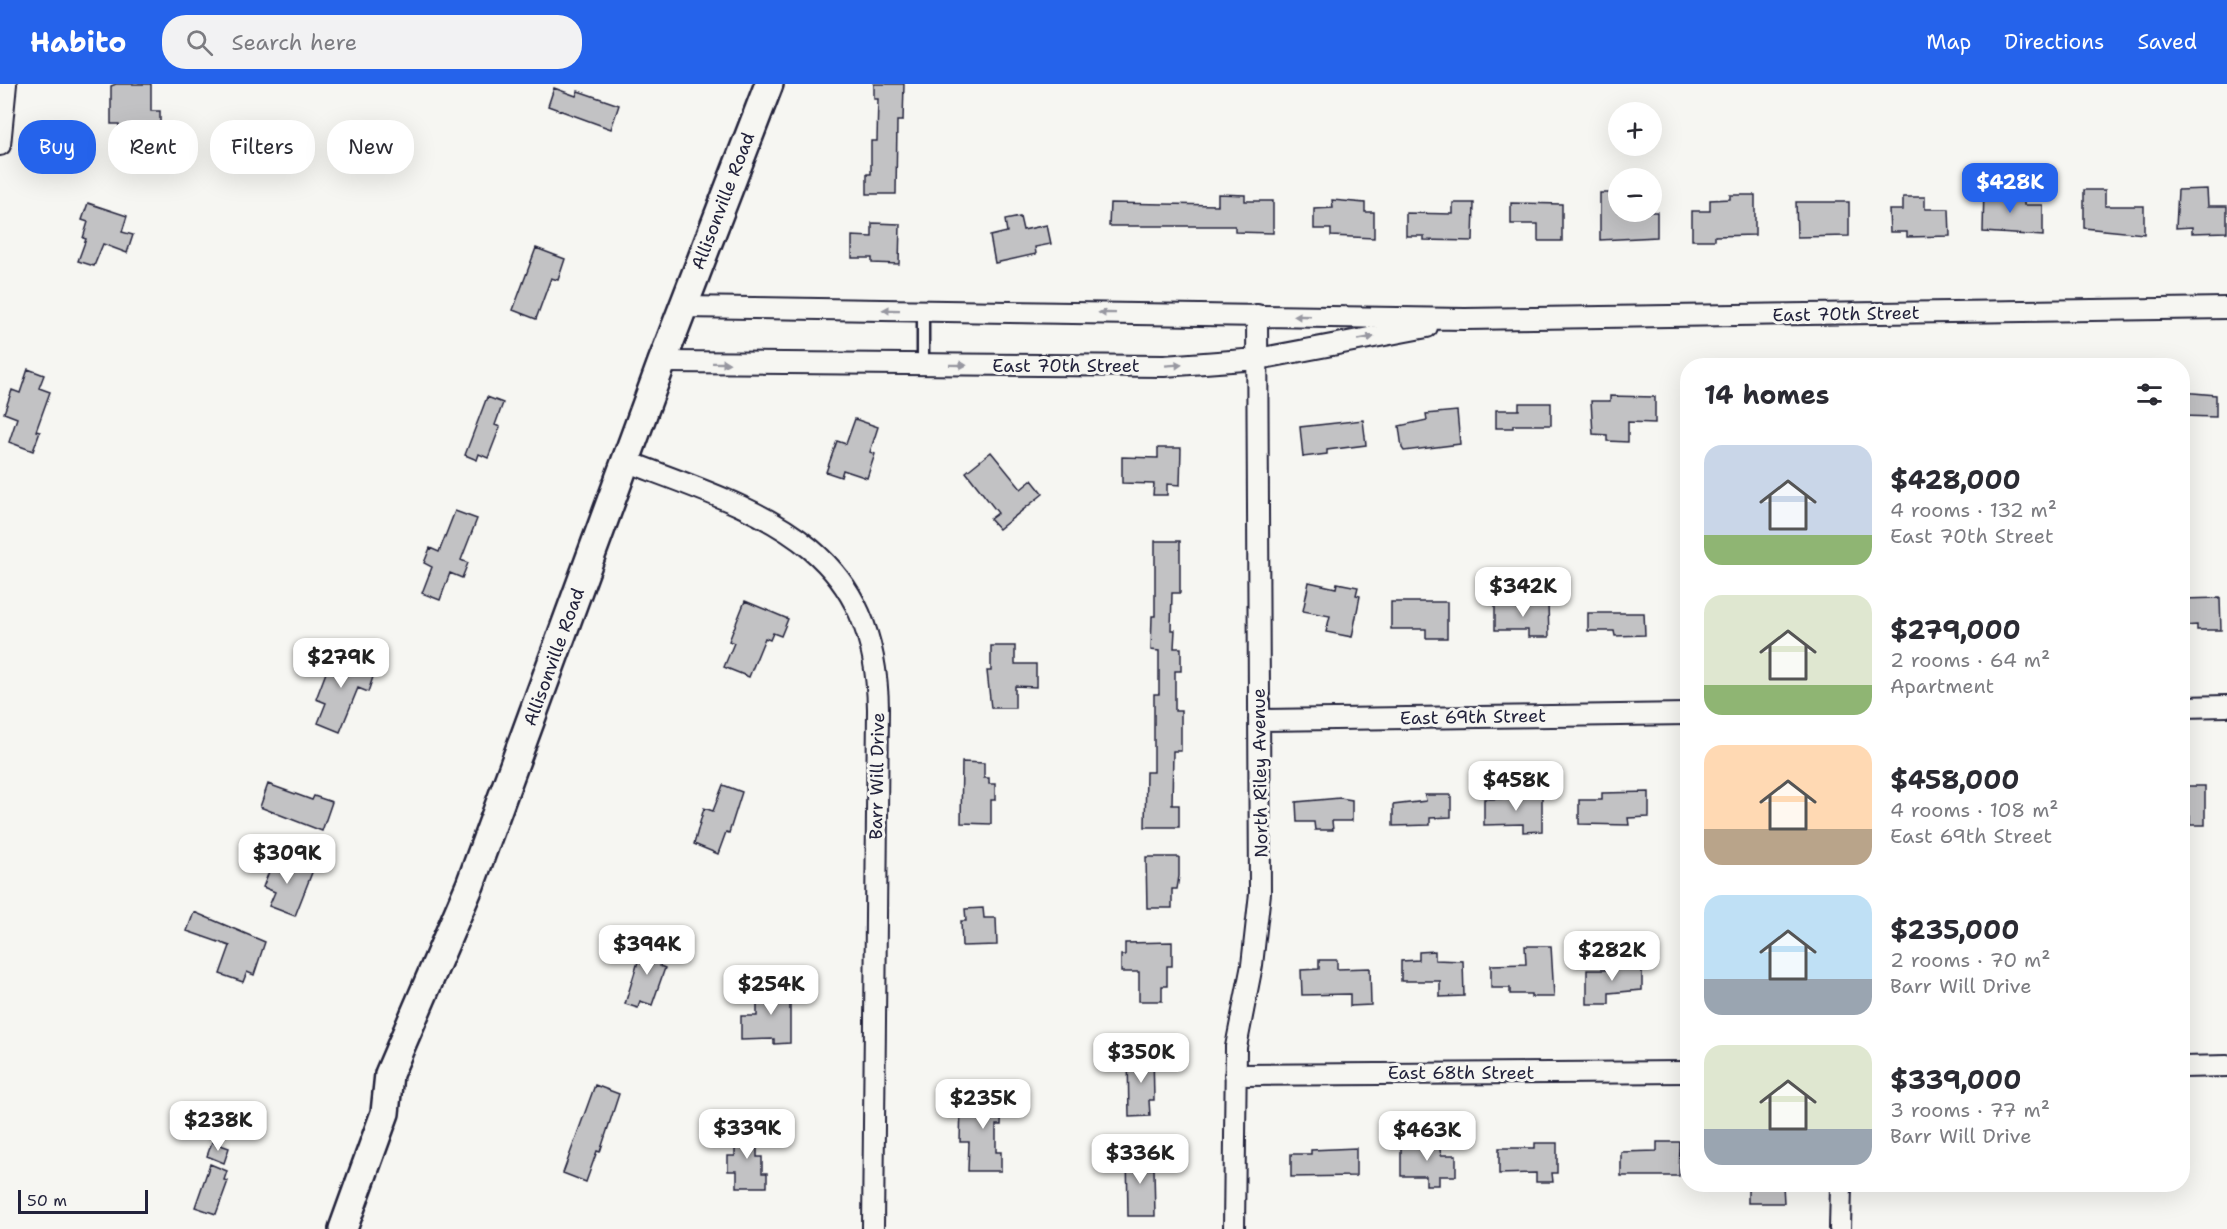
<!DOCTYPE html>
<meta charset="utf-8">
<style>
body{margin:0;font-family:"Shantell Sans",sans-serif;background:#f2f2f3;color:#2b2b33;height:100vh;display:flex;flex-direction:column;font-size:22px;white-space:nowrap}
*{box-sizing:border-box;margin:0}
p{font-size:20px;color:#7c7c81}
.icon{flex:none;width:33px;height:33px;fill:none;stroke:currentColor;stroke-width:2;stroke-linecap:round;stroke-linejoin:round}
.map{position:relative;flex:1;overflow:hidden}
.details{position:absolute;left:1680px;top:274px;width:510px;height:834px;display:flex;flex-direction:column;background:#fff;border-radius:24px;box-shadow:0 6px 24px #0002}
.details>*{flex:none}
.hud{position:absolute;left:18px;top:36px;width:570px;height:54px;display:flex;gap:12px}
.tools{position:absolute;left:1608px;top:18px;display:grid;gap:12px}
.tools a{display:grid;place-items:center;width:54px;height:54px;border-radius:50%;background:#fff;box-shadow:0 6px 24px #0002;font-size:30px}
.scale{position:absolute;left:18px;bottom:15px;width:130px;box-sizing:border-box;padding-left:6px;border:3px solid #22223b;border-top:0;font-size:16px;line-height:21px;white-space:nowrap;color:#22223b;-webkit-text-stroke:4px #f6f6f2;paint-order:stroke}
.price{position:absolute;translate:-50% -51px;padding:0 14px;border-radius:12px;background:#fff;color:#222;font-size:20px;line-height:39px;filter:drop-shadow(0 2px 3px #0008)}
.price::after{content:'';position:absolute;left:50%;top:36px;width:18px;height:14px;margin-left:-9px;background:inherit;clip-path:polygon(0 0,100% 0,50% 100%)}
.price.selected{background:#2563eb;color:#fff}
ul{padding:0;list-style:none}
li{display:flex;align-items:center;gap:18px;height:150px;padding:0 24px}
li span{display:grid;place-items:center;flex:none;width:168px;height:120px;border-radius:18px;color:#555}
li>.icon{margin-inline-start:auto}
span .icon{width:72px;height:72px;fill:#fffc;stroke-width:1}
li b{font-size:26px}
h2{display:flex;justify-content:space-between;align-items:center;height:72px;padding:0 24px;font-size:26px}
.chip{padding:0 21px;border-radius:24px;background:#fff;box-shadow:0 6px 24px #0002;font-size:21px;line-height:54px}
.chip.selected{background:#2563eb;color:#fff}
header{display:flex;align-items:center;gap:36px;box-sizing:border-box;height:84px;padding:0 30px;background:#2563eb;color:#fff}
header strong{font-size:28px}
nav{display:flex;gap:33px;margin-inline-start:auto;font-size:21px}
.search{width:420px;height:54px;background:#f2f2f3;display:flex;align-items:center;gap:15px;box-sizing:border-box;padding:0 21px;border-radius:24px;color:#7c7c81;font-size:22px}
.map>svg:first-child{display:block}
.building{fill:#c2c2c4;stroke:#22223b;stroke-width:1.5}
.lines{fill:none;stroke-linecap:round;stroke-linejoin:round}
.lane-casing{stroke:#22223b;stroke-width:15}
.street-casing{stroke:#22223b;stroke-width:24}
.secondary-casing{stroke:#22223b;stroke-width:32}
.lane{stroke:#f6f6f2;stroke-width:10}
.street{stroke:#f6f6f2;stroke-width:20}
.secondary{stroke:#f6f6f2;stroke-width:27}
.oneway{fill:#9797a0}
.labels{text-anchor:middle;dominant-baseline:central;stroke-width:6;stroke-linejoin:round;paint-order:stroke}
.street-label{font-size:18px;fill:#22223b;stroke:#f6f6f2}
</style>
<header>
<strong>Habito</strong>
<div class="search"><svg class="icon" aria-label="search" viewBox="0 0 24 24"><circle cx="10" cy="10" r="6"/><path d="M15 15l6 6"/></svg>Search here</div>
<nav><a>Map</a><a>Directions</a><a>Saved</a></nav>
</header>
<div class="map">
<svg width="2227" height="1145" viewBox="0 0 2227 1145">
<rect width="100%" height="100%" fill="#f6f6f2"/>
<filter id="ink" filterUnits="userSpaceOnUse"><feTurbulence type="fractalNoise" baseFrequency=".0167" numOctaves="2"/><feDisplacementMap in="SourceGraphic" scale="12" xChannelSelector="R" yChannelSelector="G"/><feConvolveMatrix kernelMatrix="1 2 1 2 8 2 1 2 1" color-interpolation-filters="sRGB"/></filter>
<g filter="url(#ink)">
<!-- building -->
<path class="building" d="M116,0h35v27h9v18h-41v-5h-8v-38z
M874,0h30l-1,37h-6l-1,73h-29v-20h4v-33h6l1,-42h-4z
M554,4l22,8 2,-5 41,14 -8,24 -63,-23z
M1984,102l24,1 -1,9h17v9h19v31l-60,-4z
M2207,105l1,17h19v26l-35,1v-6l-16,1 2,-38z
M2084,106h21v16h39v28l-60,-6z
M1600,109h18v19h39v25l-57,3z
M1218,110l27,1v6h28v32l-38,-1v-6h-126l1,-23 108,2z
M1730,111h25v40l-40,1v4h-23v-29h18v-11l20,-1z
M1903,113h22v12h24l1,27 -43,1v-5h-17l-1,-22h14z
M1332,116l33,3v9h9v26l-43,-2v-7h-17v-20l19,-1z
M1796,118h53v34l-52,1z
M88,119l39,13 -5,16 11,3 -6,18 -24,-9 -9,22 -16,-5 8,-22 -3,-1 5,-16 -6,-2z
M1453,119h21l-1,38 -49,-1v-4h-18v-23l47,1z
M1511,119l51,1v37h-24v-17h-27z
M1020,133l3,13 24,-5 4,19 -16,3 1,7 -41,9 -5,-27 17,-4 -2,-12z
M872,139l28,1 -1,40 -27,-1v-5h-20v-22l20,1z
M536,164l29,11 -7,21 -7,-2 -15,41 -23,-9z
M28,285l16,6 -5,13 11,4 -14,39 4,1 -7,19 -24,-9 8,-24 -13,-5 8,-23 8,3z
M2182,308l34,3v22l-34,-1z
M1610,312l45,1v26l-27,-1v20l-21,-1v-6l-14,-1 -2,-33h19z
M487,313l16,6 -8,22 5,2 -12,31 -9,-4 -2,6 -12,-5z
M1519,319h32v22h-38v3h-17v-18h23z
M1457,327l3,33 -56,7 -2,-3 -3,-22 28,-6 -1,-6z
M855,335l23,8 -8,25 5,2 -8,24 -24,-8 -2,7 -15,-5 11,-31 9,3z
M1363,336l3,25 -39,5v4l-24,3 -3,-30z
M1158,364h23l-1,37 -13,-1v11h-14l1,-11 -32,-1v-26l36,1z
M991,368l30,37 11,-9 11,14 -44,35 -9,-10 8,-6 -32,-41z
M455,427l22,8 -16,41 7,3 -6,15 -12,-5 -10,27 -18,-7 10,-26 -8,-4 6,-15 9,4z
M1155,457h25v52h-8l-1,37h4l-1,18h7v23h-6v40h6v40h-8l-1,54h7v22h-34l1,-55h8v-78h5v-43l-8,-1 1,-34h3z
M1309,498l27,6 1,-5 21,4 -2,8 4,1 -8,41 -26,-5 4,-16 -27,-5z
M2220,514l1,32h-24v-5l-15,1v-27z
M745,517l43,18 -7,17 -8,-3 -3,7 -5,-2 -16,39 -25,-10 10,-24 -5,-2z
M1391,518h56v36h-21v-9h-35z
M1495,519h53l1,34h-21v-7h-33z
M1588,529h56l1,22 -30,1 -1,-5h-26z
M991,562h24v18h21v23l-21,-1v22h-24l-4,-37h4z
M326,568l49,19 -7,21 -10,-4 -18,44 -22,-9 8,-20 -10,-4 11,-29 -7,-3z
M962,678l22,1v15h5v6h6v16h-4v24l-30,-1z
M268,700l44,16 2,-4 18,6 -10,29 -62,-24z
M723,701l19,7 -13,41 -3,-1 -8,22 -24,-10 10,-36 9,3z
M2184,702h21v39h-15v-9h-8z
M1649,708v25l-21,1 1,7 -50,-1v-24h23v-7z
M1542,709v38l-19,1v-8l-39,1v-26l36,-1v-4z
M1425,711h26v22l-21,1v7l-37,1v-21l33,-4z
M1340,714l12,2v21h-20l1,9h-18l-1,-8h-17l-1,-20z
M275,772l38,14 -18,46 -26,-10 6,-14 -12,-5z
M1146,773h33v19l-2,13h-5v19h-25z
M983,824l1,10h12l1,27 -35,1 -1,-25h5l-1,-12z
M194,828l71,30 -11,33 -7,-3 -4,10 -23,-8 10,-28 -43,-15z
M644,858l22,7 -6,17 5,2 -13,37 -12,-4 -2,7 -13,-4z
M1172,858v24h-5v20h-5v15h-23v-29h-18v-17h4v-12z
M1525,862h26l3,51h-23v-3h-21v-6h-19v-23l35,-1z
M1435,867v9l28,1 1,35 -24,1v-16h-39v-20l18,-1v-8z
M1610,875h15v9h17v22l-33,3v11h-22v-34h23z
M1319,876h18v9l33,-1 1,37 -21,1v-12l-48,1 -1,-25 18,-1z
M766,898h24v61l-16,1v-5l-33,1v-24h16v-12h9z
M1153,969l1,47h-5l1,16 -21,1 -1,-63z
M595,1001l24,9 -19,58 -3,-1 -11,31 -23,-9z
M980,1004h22l-1,37h-5v27h5v19h-33l1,-29h-9l1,-38h19z
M735,1045h22v28h5v16h5v14h-30v-16h-9v-15h7z
M1426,1055h12l3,16h15v21h-17v9h-13v-9h-25v-33h21v9h4z
M212,1058l17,6 -5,15 -17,-7z
M1657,1058h23l-1,34h-58v-24l36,-1z
M1535,1059h22v30h-5l1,9h-17v-9l-37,1v-26h36z
M1356,1064v28l-65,1v-23h20v-4z
M1127,1067h22v18h5l1,47h-27z
M210,1080l17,7 -3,9 4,1 -12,33 -21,-7z
M1762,1101h21l1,18h-36v-15h14z"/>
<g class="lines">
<defs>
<path id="lane" d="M923,281v-55"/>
<path id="street" d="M0,61l6,-61
M683,223l782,12 762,-11
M662,278l502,4 94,-7 169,-32
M626,377c131,50 250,80 252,248l-5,520
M2182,623l45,-1
M1259,636l429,-6
M2182,983l45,-1
M1235,991l453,-3
M1234,1145l2,-182 16,-82 8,-72 -3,-578
M1840,1145l1,-44"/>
<path id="secondary" d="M343,1145l42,-116 4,-39 81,-189 192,-523 107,-278"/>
</defs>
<!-- lane casing -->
<use href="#lane" class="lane-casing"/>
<!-- street casing -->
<use href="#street" class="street-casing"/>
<!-- secondary casing -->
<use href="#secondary" class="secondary-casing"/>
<!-- lane -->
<use href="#lane" class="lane"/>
<!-- street -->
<use href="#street" class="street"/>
<!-- secondary -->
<use href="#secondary" class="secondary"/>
</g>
<!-- one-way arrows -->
<defs><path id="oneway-solid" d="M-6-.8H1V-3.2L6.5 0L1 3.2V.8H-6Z" transform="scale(1.5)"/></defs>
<g class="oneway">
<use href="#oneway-solid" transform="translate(891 226) rotate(-179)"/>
<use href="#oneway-solid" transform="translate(1107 229) rotate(-179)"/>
<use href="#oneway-solid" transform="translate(1302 232) rotate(-178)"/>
<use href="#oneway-solid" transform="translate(1366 254) rotate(-11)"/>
<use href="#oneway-solid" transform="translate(721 279) rotate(1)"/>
<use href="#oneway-solid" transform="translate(958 281) rotate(1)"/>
<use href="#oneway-solid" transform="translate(1174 281) rotate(-4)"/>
</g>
</g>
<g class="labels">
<!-- street labels -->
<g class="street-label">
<text transform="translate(723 117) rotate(-69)">Allisonville Road</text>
<text transform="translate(1846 230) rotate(-1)">East 70th Street</text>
<text x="1066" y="282">East 70th Street</text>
<text transform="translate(554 573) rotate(-70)">Allisonville Road</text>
<text transform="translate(1473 633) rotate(-1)">East 69th Street</text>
<text transform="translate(1260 689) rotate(-91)">North Riley Avenue</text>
<text transform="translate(877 692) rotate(-89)">Barr Will Drive</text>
<text x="1461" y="989">East 68th Street</text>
</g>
</g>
</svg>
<div class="tools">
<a>+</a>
<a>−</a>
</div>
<div class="scale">50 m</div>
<b class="price selected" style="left:2010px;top:130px">$428K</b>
<b class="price" style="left:1523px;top:534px">$342K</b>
<b class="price" style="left:341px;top:605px">$279K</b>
<b class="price" style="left:1516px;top:728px">$458K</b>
<b class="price" style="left:287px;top:801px">$309K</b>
<b class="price" style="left:647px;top:892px">$394K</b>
<b class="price" style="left:1612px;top:898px">$282K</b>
<b class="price" style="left:771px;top:932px">$254K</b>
<b class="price" style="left:1141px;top:1000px">$350K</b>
<b class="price" style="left:983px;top:1046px">$235K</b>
<b class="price" style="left:218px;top:1068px">$238K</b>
<b class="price" style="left:747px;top:1076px">$339K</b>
<b class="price" style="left:1427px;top:1078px">$463K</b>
<b class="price" style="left:1140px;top:1101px">$336K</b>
<div class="hud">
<a class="chip selected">Buy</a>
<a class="chip">Rent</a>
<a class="chip">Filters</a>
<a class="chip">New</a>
</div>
<section class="details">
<h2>14 homes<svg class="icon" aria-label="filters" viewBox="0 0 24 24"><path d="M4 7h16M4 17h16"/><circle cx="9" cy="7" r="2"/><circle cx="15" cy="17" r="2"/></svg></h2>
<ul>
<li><span style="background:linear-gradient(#c9d6e8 75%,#8fb573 0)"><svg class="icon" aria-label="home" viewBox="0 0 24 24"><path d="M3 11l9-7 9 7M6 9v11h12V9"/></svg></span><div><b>$428,000</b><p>4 rooms · 132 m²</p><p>East 70th Street</p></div></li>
<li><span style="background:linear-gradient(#dfe7d0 75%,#8fb573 0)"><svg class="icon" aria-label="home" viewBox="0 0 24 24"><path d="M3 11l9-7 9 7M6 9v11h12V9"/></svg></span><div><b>$279,000</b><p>2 rooms · 64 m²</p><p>Apartment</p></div></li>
<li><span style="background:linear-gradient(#ffd9b3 70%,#b9a48a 0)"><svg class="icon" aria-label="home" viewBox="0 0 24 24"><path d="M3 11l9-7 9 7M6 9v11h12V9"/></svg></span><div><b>$458,000</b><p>4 rooms · 108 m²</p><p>East 69th Street</p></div></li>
<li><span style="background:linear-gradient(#bfe0f5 70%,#9aa5b1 0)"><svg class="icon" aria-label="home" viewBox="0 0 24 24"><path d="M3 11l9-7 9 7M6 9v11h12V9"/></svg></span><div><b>$235,000</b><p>2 rooms · 70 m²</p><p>Barr Will Drive</p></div></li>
<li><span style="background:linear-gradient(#dfe7d0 70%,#9aa5b1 0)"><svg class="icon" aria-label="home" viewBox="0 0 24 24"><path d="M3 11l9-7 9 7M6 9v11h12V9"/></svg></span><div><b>$339,000</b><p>3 rooms · 77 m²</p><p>Barr Will Drive</p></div></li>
</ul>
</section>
</div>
